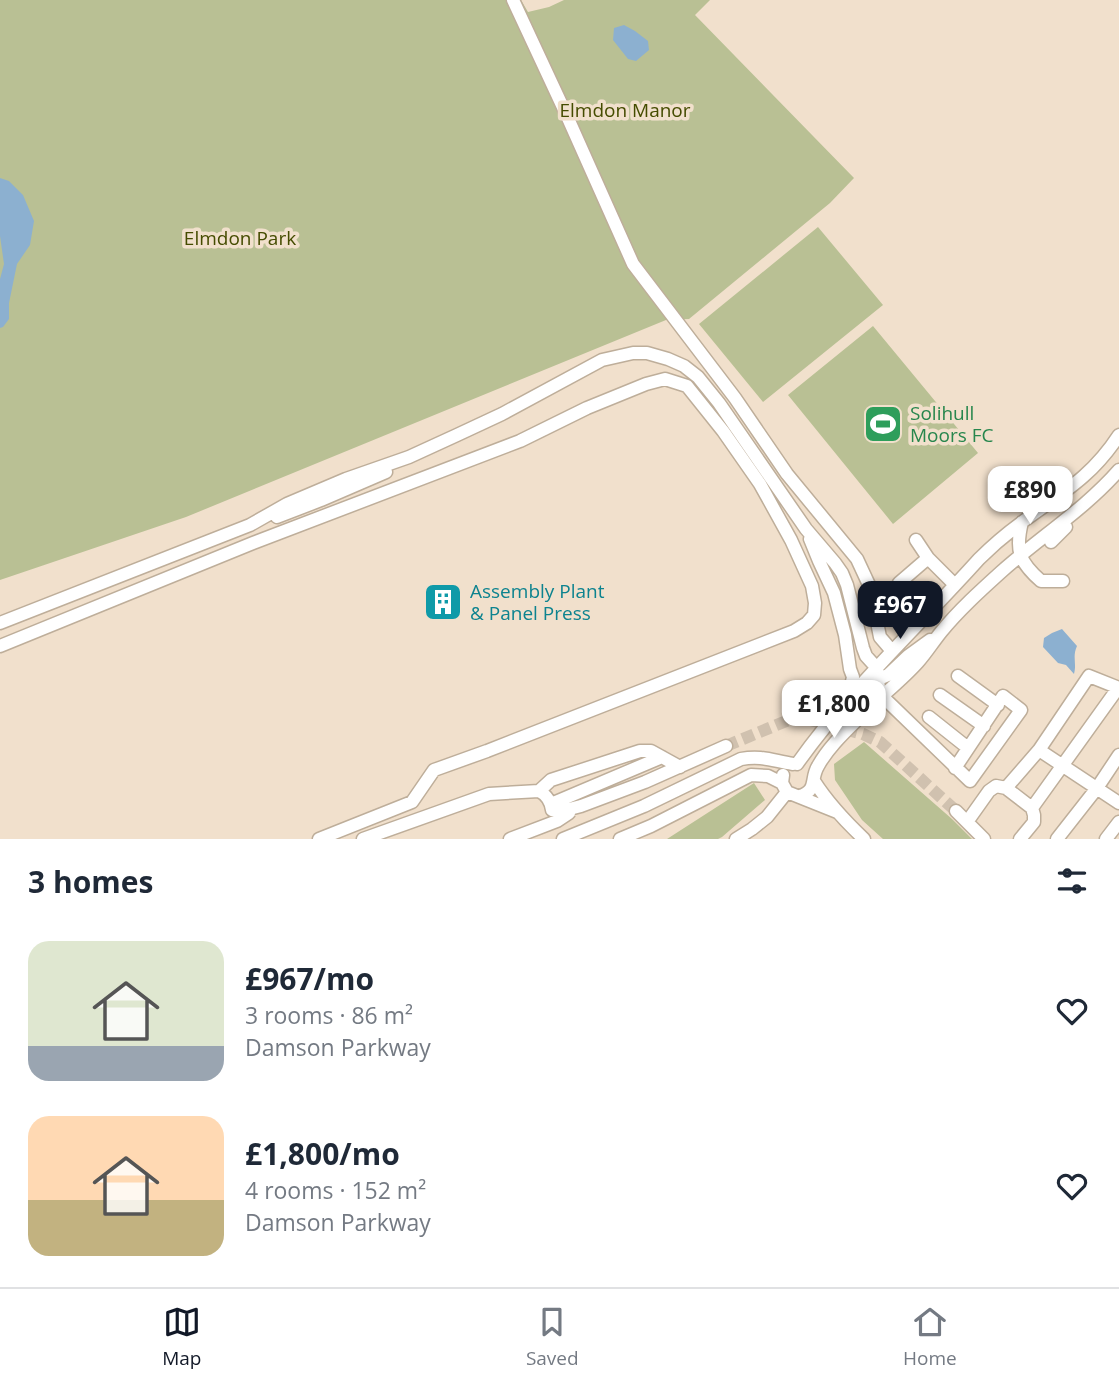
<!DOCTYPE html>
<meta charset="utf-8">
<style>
body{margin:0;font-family:"Open Sans",sans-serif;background:#f6f6f7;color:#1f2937;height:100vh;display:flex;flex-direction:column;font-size:26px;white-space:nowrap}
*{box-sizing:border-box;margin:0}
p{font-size:23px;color:#747a83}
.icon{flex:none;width:38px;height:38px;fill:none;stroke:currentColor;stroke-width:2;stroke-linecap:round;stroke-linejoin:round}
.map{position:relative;height:839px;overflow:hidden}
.panel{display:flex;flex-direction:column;background:#fff;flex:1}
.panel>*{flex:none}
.price{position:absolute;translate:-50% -60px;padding:0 16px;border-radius:14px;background:#fff;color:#222;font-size:23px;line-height:46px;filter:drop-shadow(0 2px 4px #0008)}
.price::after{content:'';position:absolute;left:50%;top:42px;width:21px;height:16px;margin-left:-10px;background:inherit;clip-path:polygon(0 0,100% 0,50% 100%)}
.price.current{background:#111827;color:#fff}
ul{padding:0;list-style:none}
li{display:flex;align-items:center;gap:21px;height:175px;padding:0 28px}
li span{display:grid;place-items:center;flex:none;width:196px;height:140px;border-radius:21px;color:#555}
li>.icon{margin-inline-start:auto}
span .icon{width:84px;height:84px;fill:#fffc;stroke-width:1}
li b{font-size:30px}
h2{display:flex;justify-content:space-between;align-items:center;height:84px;padding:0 28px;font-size:30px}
.menu{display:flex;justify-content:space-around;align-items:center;height:98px;border-top:2px solid #e0e1e3;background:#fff;font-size:19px;color:#747a83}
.menu a{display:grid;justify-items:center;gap:4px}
.menu .current{color:#111827}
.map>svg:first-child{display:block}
.green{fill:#b9c094}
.water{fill:#8cb0d0}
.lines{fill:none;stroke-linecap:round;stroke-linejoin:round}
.minor-tunnel{stroke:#d0c1af;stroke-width:12;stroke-dasharray:12 6;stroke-linecap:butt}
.minor-casing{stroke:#beae9a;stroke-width:15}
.minor{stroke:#fff;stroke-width:12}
.labels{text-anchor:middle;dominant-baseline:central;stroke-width:7;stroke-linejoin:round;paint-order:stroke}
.park-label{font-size:19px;fill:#454c00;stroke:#f1e0cc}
.leisure-label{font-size:19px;fill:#27864d;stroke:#f1e0cc;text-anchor:start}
.culture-label{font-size:19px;fill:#0d838f;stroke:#f1e0cc;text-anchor:start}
</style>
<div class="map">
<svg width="1119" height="839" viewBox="0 0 1119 839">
<rect width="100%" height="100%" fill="#f1e0cc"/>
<!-- green -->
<path class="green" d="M0,0h521l7,12 21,-5 15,-7h146l-15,15 159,163 -24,25 -141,116 -23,1 -480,197 -186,63z
M818,227l65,78 -120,97 -64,-78z
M873,326l105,127 -85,71 -105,-129z
M864,742l88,77 20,20h-89l-21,-19 -27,-40 -1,-16z
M754,783l11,17 -43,37 -4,2h-51z"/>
<!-- water -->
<path class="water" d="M624,25l11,6 13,10 1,9 -13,11 -8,-2 -15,-19 1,-12z
M0,178l9,3 14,14 11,26 -4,24 -13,19 -8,39v16l-6,8 -3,1v-49l4,-15 -4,-28z
M1062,629l15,17c-5,11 0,17 -3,28l-8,-9 -8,-2 -15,-16 1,-9 8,-5z"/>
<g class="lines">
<!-- minor-tunnel -->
<path class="minor-tunnel" d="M726,746l65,-27h16l56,15 17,8 76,69"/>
<defs>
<path id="minor" d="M513,0l54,116 66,148 102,134 52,76 70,85 13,28 10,50 12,14
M277,517l44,-17 65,-28
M1022,522c-7,28 -3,40 19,59h22
M810,539l9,22 15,32 11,42 5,34 3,8 -4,18
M916,540l12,18 27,27
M1051,542l15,-15
M899,583l29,-25
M0,623l250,-98 37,-21 59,-25 63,-22 48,-22 45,-21 100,-54 31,-7h14l21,6 16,7 14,11 21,26 87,126 29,34 7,10 5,12 16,63 3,8 10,11 2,7 1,18 -3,9
M0,646l253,-103 267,-102 67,-33 59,-24 19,-5 22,7 36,45 37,53 31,56 21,46 3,17 -1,12 -7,8 -13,8 -307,120 -53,19 -22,32 -93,37
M958,676l40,29
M872,682l16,-7 20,-19 22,-16
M940,695l44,31
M882,696l88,85 51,-71 -18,-14 -48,72
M929,717l39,31
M1039,750l50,-74 30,12
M797,764c53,-75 121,-137 182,-205 13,-13 27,-25 42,-36 39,-29 70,-45 98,-88
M783,775l-1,8 5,9 50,20
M814,781c14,22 31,40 50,58
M1006,788l33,-38 80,53
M539,791l12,-11 89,-29h11l29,16
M800,796c18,-6 10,-17 18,-30 11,-20 29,-36 45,-52 18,-18 38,-33 55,-52 8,-9 15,-20 23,-30 18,-22 39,-41 60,-60 39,-35 84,-63 118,-102
M551,804l111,-47
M1032,808l86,-120
M956,811l28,28
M967,822l22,-31 7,-5 10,2 26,20 2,7v7l-14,17
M363,839l126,-45 50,-3c8,4 12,12 13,19l6,2 23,-6 64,-24 81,-36
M510,839l47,-18 12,-8
M563,839l81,-33 97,-47c21,-4 32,2 52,5
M620,839l31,-13 100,-51 17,1 14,7
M736,839l16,-10 15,-12 20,-25
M1057,839l40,-51 22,-33
M1106,839l13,-17"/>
</defs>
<!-- minor casing -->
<use href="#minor" class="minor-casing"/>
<!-- minor -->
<use href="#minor" class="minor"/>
</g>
<!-- icons -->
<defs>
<symbol id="stadium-square" viewBox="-11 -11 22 22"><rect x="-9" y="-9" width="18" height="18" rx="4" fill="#2e9e5b" stroke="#f1e0cc"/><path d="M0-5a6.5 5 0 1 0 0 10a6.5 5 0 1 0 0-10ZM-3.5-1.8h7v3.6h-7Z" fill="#fff"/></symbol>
<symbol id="building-square" viewBox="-11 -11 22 22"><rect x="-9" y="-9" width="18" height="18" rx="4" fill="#0f9aa8" stroke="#f1e0cc"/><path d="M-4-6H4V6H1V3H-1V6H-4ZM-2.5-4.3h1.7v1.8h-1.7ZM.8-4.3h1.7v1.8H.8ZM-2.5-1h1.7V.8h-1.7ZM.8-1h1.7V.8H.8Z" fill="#fff"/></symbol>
</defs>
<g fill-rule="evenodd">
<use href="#stadium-square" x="861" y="402" width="44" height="44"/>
<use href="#building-square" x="421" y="580" width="44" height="44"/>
</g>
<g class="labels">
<!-- park labels -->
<g class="park-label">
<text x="625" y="110">Elmdon Manor</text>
<text x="240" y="238">Elmdon Park</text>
</g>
<!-- leisure labels -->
<g class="leisure-label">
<text x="910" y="413">Solihull<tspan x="910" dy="22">Moors FC</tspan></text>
</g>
<!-- culture labels -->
<g class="culture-label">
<text x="470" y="591">Assembly Plant<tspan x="470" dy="22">&amp; Panel Press</tspan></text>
</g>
</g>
</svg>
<b class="price" style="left:1030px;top:526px">£890</b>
<b class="price current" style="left:900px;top:641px">£967</b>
<b class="price" style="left:834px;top:740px">£1,800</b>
</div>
<section class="panel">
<h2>3 homes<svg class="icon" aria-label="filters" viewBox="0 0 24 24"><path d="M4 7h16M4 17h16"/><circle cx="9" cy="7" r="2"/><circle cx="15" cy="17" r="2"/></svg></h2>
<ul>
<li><span style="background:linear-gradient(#dfe7d0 75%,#9aa5b1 0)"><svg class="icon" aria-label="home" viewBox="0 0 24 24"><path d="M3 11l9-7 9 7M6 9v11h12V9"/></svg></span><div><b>£967/mo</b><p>3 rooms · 86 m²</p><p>Damson Parkway</p></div><svg class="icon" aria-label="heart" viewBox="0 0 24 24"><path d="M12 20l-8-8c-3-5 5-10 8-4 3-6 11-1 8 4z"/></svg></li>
<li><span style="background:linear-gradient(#ffd9b3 60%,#c2b280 0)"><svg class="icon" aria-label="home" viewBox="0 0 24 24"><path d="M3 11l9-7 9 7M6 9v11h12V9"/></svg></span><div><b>£1,800/mo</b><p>4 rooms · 152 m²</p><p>Damson Parkway</p></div><svg class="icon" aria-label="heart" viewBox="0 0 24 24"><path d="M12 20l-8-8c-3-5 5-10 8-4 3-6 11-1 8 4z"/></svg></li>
</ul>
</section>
<nav class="menu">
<a class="current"><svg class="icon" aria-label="map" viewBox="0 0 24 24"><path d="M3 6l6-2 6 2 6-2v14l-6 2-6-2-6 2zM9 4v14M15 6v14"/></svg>Map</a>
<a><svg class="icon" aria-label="saved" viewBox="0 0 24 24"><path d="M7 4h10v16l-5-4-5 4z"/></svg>Saved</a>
<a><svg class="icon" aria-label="home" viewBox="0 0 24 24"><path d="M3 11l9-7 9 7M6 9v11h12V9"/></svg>Home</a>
</nav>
